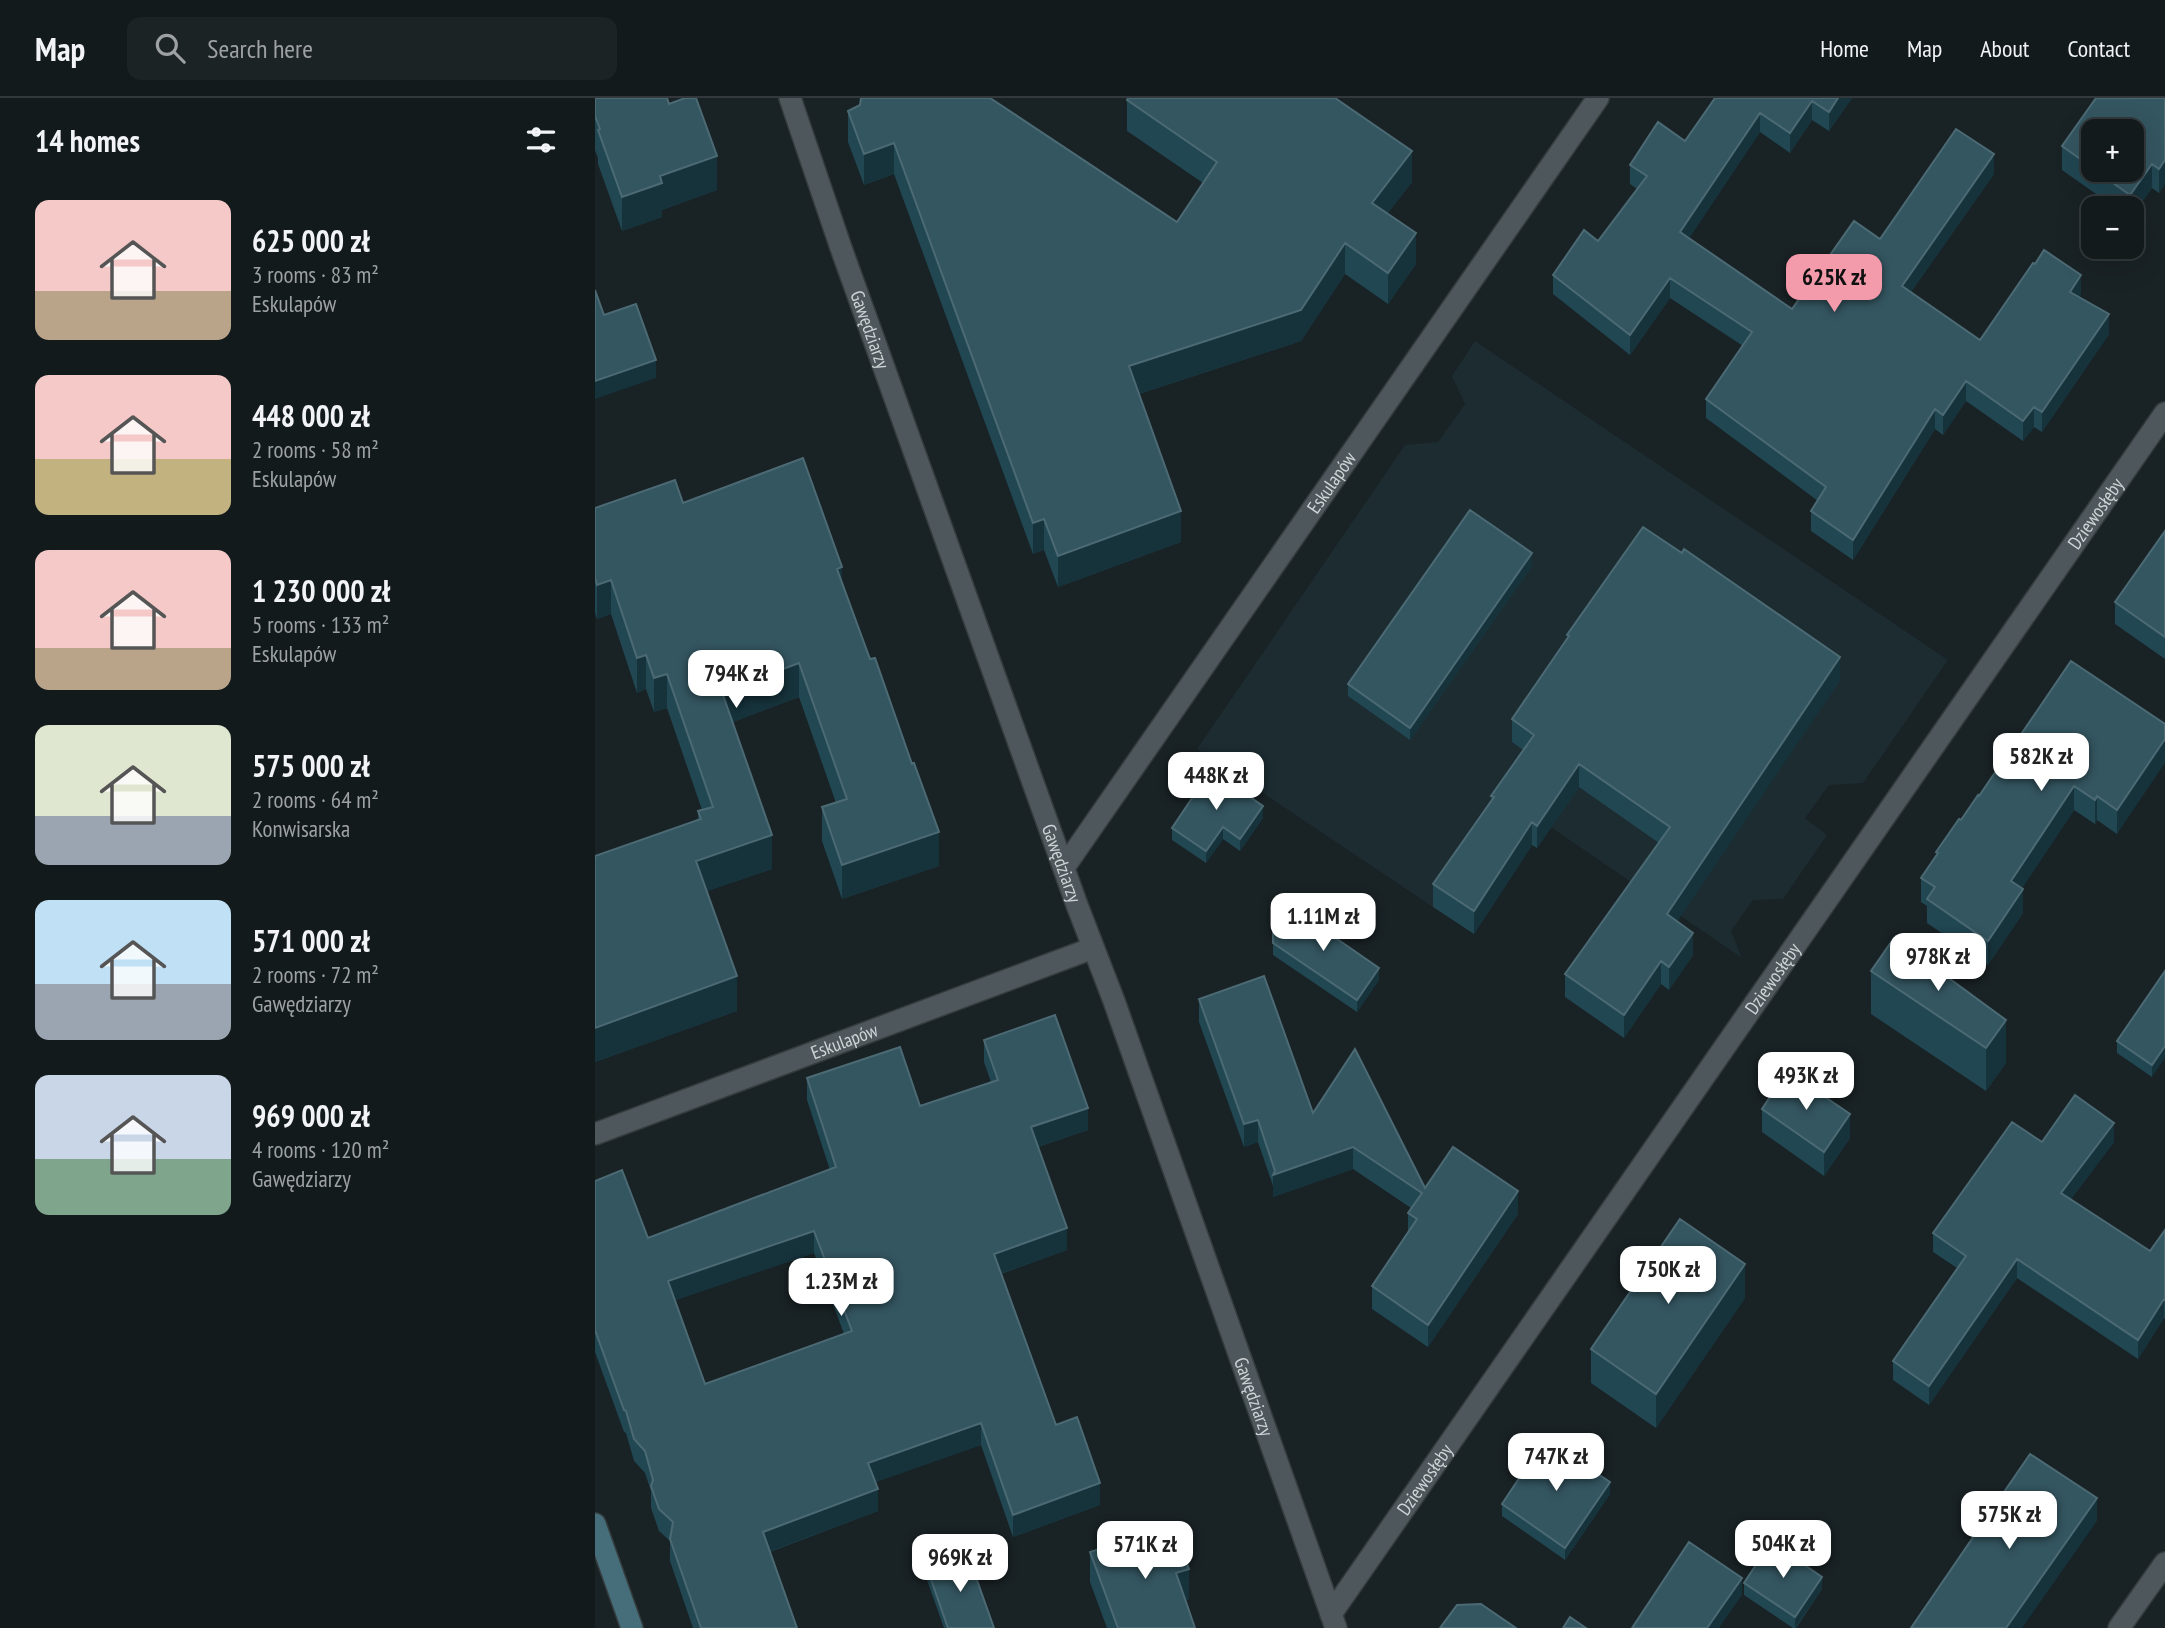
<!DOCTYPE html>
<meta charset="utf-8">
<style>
body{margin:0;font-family:"PT Sans Narrow",sans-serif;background:#1c2325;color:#f1f3f6;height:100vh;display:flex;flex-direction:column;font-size:26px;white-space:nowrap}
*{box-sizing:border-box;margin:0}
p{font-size:23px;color:#9da1a3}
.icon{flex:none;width:38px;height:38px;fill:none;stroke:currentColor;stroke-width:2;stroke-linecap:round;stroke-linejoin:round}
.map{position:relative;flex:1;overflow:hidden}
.sheet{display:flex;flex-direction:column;background:#131a1c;width:595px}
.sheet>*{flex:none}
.buttons{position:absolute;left:1486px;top:21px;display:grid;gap:14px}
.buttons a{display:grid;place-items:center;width:63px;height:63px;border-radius:14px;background:#131a1c;box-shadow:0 7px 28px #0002,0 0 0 2px #32383b;font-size:35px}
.price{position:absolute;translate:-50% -60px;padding:0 16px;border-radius:14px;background:#fff;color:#222;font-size:23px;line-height:46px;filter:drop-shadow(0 2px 4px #0008)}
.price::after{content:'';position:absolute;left:50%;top:42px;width:21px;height:16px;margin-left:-10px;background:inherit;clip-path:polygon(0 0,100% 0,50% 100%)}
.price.on{background:#f39aab;color:#111}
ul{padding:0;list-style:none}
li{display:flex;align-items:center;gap:21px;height:175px;padding:0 35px}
li span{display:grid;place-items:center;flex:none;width:196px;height:140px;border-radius:14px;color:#555}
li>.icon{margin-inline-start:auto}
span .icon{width:84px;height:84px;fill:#fffc;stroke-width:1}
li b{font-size:30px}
h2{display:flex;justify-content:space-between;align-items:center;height:84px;padding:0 35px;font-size:30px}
header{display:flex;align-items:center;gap:42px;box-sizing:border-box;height:98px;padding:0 35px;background:#131a1c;border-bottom:2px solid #32383b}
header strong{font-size:33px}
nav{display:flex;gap:38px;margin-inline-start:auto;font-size:24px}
.search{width:490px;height:63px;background:#1c2325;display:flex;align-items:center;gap:18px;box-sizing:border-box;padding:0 24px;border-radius:14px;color:#9da1a3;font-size:26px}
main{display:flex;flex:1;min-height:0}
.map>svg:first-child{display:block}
.built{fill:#1c2c31}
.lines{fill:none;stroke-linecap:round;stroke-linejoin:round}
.street-casing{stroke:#353c3e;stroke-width:24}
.secondary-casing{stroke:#353c3e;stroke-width:24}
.street{stroke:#4e585c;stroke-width:21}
.secondary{stroke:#466e7a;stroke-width:21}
.wall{fill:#214753;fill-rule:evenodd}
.shaded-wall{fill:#16323b}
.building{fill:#345661;stroke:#4c6a74;stroke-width:2;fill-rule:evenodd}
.labels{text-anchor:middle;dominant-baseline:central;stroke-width:7;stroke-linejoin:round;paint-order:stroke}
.street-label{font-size:19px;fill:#cfd5d7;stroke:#10191c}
</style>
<header>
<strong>Map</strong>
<div class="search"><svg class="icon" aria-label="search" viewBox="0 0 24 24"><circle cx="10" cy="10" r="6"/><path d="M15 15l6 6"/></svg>Search here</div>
<nav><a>Home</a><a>Map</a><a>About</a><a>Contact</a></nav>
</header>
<main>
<section class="sheet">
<h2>14 homes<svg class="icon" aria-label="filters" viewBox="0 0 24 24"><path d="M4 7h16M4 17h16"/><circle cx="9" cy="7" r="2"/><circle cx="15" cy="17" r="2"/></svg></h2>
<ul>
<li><span style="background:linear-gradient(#f6c9c9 65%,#b9a48a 0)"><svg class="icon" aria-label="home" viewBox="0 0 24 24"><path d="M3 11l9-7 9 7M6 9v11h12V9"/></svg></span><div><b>625 000 zł</b><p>3 rooms · 83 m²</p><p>Eskulapów</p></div></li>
<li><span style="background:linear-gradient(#f6c9c9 60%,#c2b280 0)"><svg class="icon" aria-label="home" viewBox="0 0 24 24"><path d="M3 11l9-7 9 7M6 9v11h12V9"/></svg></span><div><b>448 000 zł</b><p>2 rooms · 58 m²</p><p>Eskulapów</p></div></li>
<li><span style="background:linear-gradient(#f6c9c9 70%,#b9a48a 0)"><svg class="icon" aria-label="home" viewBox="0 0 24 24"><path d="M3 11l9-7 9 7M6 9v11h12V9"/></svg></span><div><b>1 230 000 zł</b><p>5 rooms · 133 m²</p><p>Eskulapów</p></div></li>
<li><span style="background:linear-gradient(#dfe7d0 65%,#9aa5b1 0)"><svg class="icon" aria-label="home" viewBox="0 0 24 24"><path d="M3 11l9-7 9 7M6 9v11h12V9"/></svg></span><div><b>575 000 zł</b><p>2 rooms · 64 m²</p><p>Konwisarska</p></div></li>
<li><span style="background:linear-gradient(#bfe0f5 60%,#9aa5b1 0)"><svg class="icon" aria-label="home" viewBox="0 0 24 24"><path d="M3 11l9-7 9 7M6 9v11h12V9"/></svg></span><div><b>571 000 zł</b><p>2 rooms · 72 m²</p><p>Gawędziarzy</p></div></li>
<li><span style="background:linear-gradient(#c9d6e8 60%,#7fa58c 0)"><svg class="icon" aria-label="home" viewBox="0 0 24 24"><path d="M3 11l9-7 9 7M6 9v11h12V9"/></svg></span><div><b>969 000 zł</b><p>4 rooms · 120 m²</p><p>Gawędziarzy</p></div></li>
</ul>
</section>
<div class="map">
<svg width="1570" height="1530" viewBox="0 0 1570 1530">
<rect width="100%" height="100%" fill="#192225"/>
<!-- built -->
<path class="built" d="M880,243l473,319 -85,123 -34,2 -24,33 22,17 -44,64 -30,1 -22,31 11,27 -235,-161 -74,110 -236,-158 208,-304 33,-3 27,-38 -13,-28z"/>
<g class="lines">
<defs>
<g id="street">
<path id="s1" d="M195,0l51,150 236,657 37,96 222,627"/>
<path id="s2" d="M470,768l533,-768"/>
<path id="s3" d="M0,1036l498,-186"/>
<path id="s4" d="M736,1516l834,-1201"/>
<path d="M1524,1530l46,-65"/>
</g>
<path id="secondary" d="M0,1426l37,104"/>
</defs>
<!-- street casing -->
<use href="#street" class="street-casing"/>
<!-- secondary casing -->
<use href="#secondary" class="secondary-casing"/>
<!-- street -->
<use href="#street" class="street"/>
<!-- secondary -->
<use href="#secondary" class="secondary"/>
</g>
<!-- wall -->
<path class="wall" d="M0,0l74,6 48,86 -55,20v7l-40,14 -24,-67v-6l-3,-8z
M1120,0h137l-23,33 -17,-11 -22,33 -30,-21 -71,106 103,71 88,-70 114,-65 -83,118 69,48 101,-46 -2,3 30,37 -67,98 -8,-5 -11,14 -57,-40 -23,34 -8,-6 -82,131 -42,-29v-20l7,-10 -112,-83v-19l37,-53 -73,-48 -40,57 -77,-61v-19l45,-34 39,-52 -7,-5v-19l55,-24z
M1501,0h69v86l-6,9 -7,-5 -21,29v-9h-15l-54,-38v-24zM1498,33h38v39h-38z
M532,2l285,82 -25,32 29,50 -28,40 -43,-30 -44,67 -162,53 42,148 -123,45 -14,-37 -11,4 -139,-380 -30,11 -16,-43v-31l329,111 26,-39 -76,-52z
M88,405l159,79 97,284 -97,33 -20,-58v-34l14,-4 -37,-106 -66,25 39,147 -65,22 30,120 -142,51 103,-242v-9l4,-1 -35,-102 -13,4 -8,-23 -9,4 -26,-79 -14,5 -2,-6v-105z
M1570,433v128l-50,-35v-22z
M937,468l-122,174 -62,-44v-12z
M972,537l273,45 -163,241 16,34 -24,35 -8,-6 -37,54 -59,-41v-23l94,-131 -80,-56 -42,61 -5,-3 -58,89 -41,-27v-23l58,-82v-6l32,-46 -11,-8v-23l55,-81z
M1570,626l-48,110 -20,-14 -2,4 -21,-14 -52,78 1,25 -35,52 -61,-42v-17l-6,-4v-24l15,-21v-5l43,-56z
M668,720l-23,33 -17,-12 -17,24 -34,-23v-12z
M678,829l106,53 -22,32 -84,-57z
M1299,840l112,125 -20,28 -115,-77v-43z
M1570,873l-13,106 -35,-24v-12z
M604,901l114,114 112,75 93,26 -90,133 -56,-38v-23l36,-54v-19l3,-5 -58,-39 -80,28v-11l-15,-44 -14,5 -45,-125z
M389,942l104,90 -50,17 29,103 -66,24 55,151 44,80 -87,32 -32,-92 -106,37 3,29 -108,41 27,76h-104l-23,-67v-20l-11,-10 -8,-23v-17l-6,-18 -11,-12 -8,-28 -2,-1 -29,-80v-171l53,57 182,-68 -23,-70v-22l113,28 71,-24 -7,-20zM219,1155l30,81 -139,50 -30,-84z
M1167,1011l88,29 -26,38 -62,-44z
M1447,1044h72l-43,57 79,52 15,-21v89l-1,-1 -26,41 -121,-81 -88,127 -36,-25v-19l64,-93 -24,-16v-19z
M1150,1200l-89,130 -65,-45v-34z
M1015,1396l-45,66 -63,-44v-12z
M495,1454l99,47 -3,1 9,28h-88l-17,-46z
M332,1470l67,60h-50l-17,-48z
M1149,1485l78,6 -26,39h-3l-49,-33z"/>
<!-- shaded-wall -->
<path class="shaded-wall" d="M1243,0h14l-23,33v-19z
M1217,3v19l-22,33v-20z
M1165,15v19l-80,120v-20z
M299,45v31l-30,11v-31z
M817,53v31l-40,52v-31z
M1399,56v20l-92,131v-19z
M122,58v34l-55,20v7l-40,14v-34l38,-21z
M1570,62v24l-6,9v-24z
M1557,66v24l-21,29 -1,-22z
M821,135v31l-28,40v-31z
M750,145v31l-44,67 -172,56v-31z
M1486,177v19l-11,18v-20z
M1075,180v20l-40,57v-20z
M1514,216v20l-67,98v-20z
M61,262v18l-61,21v-18z
M1371,283v20l-23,34v-20z
M1439,309v20l-11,14v-20z
M1340,311v20l-82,131v-20z
M586,413v31l-123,45v-31z
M449,421v31l-11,4v-31z
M937,455v13l-122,174v-12z
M247,469v34l-5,-32z
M16,482v34l-14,5v-34z
M51,557v34l-9,4v-35z
M1245,559v23l-173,257v-23z
M204,565v34l-77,29v-34z
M72,576v34l-13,4v-34z
M1570,641v24l-48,71v-24z
M984,666v23l-42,61v-22z
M1479,688v24l-63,95v-24z
M1502,698v24l-2,4v-24z
M668,708v12l-23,33v-12z
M937,724v23l-58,89v-23z
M628,729v12l-17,24v-12z
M344,734v34l-97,33v-34z
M177,737v34l-76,26v-34z
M1428,791v24l-35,52v-24z
M1098,835v22l-24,35v-23z
M1066,863v23l-37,54v-23z
M784,870v12l-22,32v-12z
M142,878v35l-142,51v-34z
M1411,922v43l-20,28v-43z
M1570,948v12l-13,19v-12z
M493,1010v22l-57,19v-22z
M1255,1016v24l-26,38v-24z
M663,1022v22l-14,5v-23z
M1519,1025v19l-53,70v-19z
M758,1049v22l-80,28v-22z
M923,1093v23l-90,133v-22z
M472,1130v22l-73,26v-22z
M219,1133v22l-146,50v-22z
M1422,1161v19l-88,127v-19z
M1150,1166v34l-89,130v-34z
M1569,1201v19l-26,41v-19z
M386,1325v22l-113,40v-22z
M1015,1384v12l-45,66v-12z
M505,1385v22l-87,32v-22z
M283,1391v22l-115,43v-22z
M1502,1400v23l-75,107h-16z
M594,1471v30l-13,4v-30z
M1227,1479v12l-27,39v-11z
M1147,1480v17l-23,33h-12z"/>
<!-- building -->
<path class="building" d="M0,0h72l2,6 16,-6h11l21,58 -57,20 2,7 -40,14 -24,-67 2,-1 -5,-13z
M266,0h129l187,124 40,-60 -90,-62 1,-2h207l77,53 -40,52 44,30 -28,40 -43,-30 -44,67 -172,56 52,145 -123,45 -14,-37 -11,4 -139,-380 -30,11 -16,-43 12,-6z
M1120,0h123l-9,14 -17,-11 -22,32 -30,-20 -80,119 112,77 62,-88 26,18 76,-110 38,25 -92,132 78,54 53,-77 2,1 9,-14 37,25 -11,17 39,22 -67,98 -8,-5 -11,14 -57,-40 -23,34 -8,-6 -82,131 -42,-29 15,-24 -120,-88 46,-67 -82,-54 -40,57 -77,-60 31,-45 14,11 49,-65 -17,-11 28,-43 27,19z
M1501,0h69v62l-6,9 -7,-5 -22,31 -35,-25h36v-39h-38v37l-31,-22z
M0,192l9,25 32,-11 20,56 -61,21z
M208,360l39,109 -5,2 33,90 5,-1 37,106 2,-1 25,69 -97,33 -20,-58 25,-8 -48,-136 -77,29 50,143 -76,26 41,115 -142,52v-172l106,-37 -3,-8 15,-4 -46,-133 -13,4 -8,-23 -9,3 -26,-78 -14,5 -2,-7v-70l80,-28 8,23z
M875,412l62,43 -122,175 -62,-44z
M1048,429l39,26 2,-4 156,108 -173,257 26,19 -24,34 -8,-6 -37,54 -59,-41 105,-147 -91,-63 -42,62 -5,-4 -58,89 -41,-27 61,-87 -3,-1 43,-61 -22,-16 57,-83 -2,-1z
M1570,433v106l-50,-35z
M1476,563l94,63v15l-48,71 -20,-14 -2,4 -21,-14 -63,95 12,8 -35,52 -61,-42 8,-12 -14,-9 17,-25 -2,-1 23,-33 2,1 17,-25 1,1z
M616,672l52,36 -23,33 -17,-12 -17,24 -34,-23z
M693,807l91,63 -22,32 -84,-57v-16z
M1299,840l112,82 -20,28 -115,-77z
M1570,873v75l-13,19 -35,-24z
M669,878l49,137 42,-64 70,139 28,-41 65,44 -90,134 -56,-39 45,-67 -9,-6 14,-20 -69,-46 -80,28 2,-4 -17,-51 -14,4 -45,-125z
M460,917l33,93 -57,19 36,101 -73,26 62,171 21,-8 23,66 -87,32 -32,-92 -113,40 10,26 -115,43 34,96h-96l-31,-89 3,-17 -14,-13 -8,-23 2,-6 -8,-29 -11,-12 -8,-28 -2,-1 -29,-80v-149l27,-11 26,68 188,-71 -29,-89 93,-31 20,59 78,-26 -14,-40zM219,1133l38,100 -147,53 -37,-103z
M1192,973l63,43 -26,38 -62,-43z
M1480,997l39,28 -53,70 89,58 15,-21v70l-1,-1 -26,41 -121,-81 -88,127 -36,-25 73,-105 -33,-23 79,-111 30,20z
M1085,1121l65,45 -89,130 -65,-45z
M950,1341l65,43 -45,66 -63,-44z
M1435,1356l67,44 -91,130h-95z
M577,1426l17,45 -13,4 19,55h-77l-28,-76z
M1094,1444l53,36 -35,50h-75z
M1176,1444l51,35 -27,40 -51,-34z
M372,1454l27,76h-46l-21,-60z
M886,1506l35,24h-76l17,-23z
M975,1519l16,11h-23z"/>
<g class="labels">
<!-- street labels -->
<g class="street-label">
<text stroke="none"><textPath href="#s1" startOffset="245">Gawędziarzy</textPath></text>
<text stroke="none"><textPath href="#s2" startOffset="467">Eskulapów</textPath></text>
<text stroke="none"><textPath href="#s4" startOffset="1340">Dziewosłęby</textPath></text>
<text stroke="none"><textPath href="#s1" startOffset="812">Gawędziarzy</textPath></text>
<text stroke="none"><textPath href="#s4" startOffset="774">Dziewosłęby</textPath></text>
<text stroke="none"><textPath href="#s3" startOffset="266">Eskulapów</textPath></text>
<text stroke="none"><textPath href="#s1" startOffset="1379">Gawędziarzy</textPath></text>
<text stroke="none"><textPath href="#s4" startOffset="164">Dziewosłęby</textPath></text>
</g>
</g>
</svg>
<div class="buttons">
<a>+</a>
<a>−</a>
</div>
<b class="price on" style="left:1239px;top:216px">625K zł</b>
<b class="price" style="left:141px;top:612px">794K zł</b>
<b class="price" style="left:1446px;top:695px">582K zł</b>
<b class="price" style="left:621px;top:714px">448K zł</b>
<b class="price" style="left:728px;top:855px">1.11M zł</b>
<b class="price" style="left:1343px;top:895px">978K zł</b>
<b class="price" style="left:1211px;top:1014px">493K zł</b>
<b class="price" style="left:1073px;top:1208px">750K zł</b>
<b class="price" style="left:246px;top:1220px">1.23M zł</b>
<b class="price" style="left:961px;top:1395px">747K zł</b>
<b class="price" style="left:1414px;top:1453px">575K zł</b>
<b class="price" style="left:1188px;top:1482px">504K zł</b>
<b class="price" style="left:550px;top:1483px">571K zł</b>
<b class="price" style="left:365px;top:1496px">969K zł</b>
</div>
</main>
